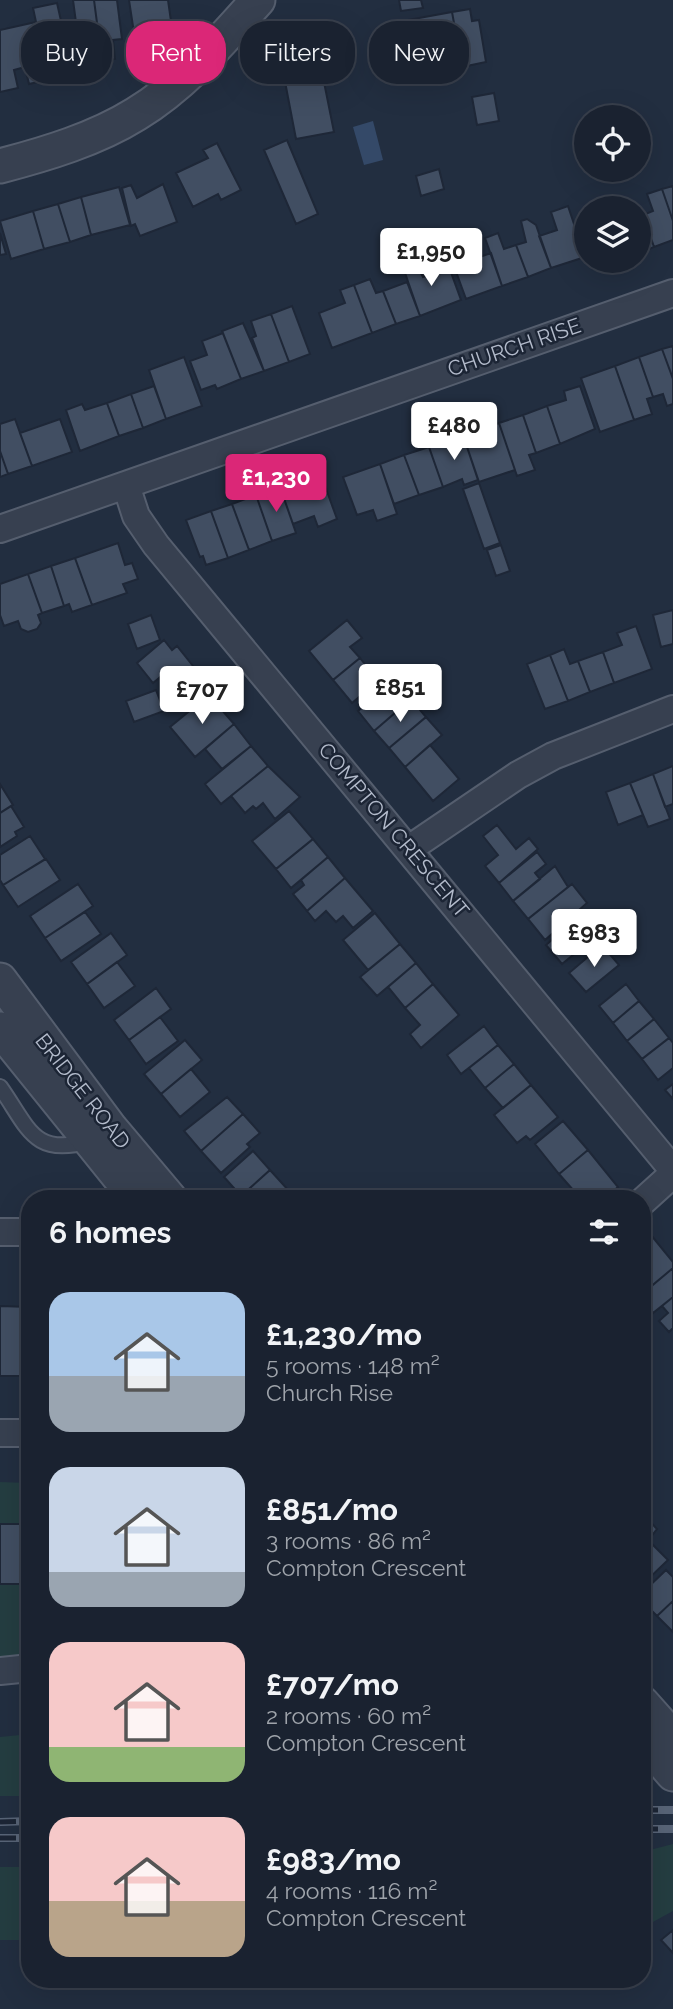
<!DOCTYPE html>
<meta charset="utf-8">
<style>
body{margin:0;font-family:Raleway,sans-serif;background:#232a38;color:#f1f3f6;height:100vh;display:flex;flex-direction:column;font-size:26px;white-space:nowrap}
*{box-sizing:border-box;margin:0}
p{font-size:23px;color:#9fa4ab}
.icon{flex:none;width:38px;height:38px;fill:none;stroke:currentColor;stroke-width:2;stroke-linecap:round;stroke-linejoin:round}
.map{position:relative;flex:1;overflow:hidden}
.details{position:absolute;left:21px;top:1190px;width:630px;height:798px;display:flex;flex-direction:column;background:#1a2230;border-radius:28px;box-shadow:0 7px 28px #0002,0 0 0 2px #383f4c}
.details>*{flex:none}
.banner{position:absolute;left:21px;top:21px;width:632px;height:63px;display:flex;gap:14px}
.fabs{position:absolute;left:574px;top:105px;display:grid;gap:14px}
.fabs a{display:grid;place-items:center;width:77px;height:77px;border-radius:50%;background:#1a2230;box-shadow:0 7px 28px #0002,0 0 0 2px #383f4c;font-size:35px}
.price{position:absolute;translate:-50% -60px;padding:0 16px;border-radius:7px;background:#fff;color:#222;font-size:23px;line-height:46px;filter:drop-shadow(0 2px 4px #0008)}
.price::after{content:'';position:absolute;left:50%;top:42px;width:21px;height:16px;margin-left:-10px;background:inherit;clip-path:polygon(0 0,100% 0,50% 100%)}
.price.on{background:#db2777;color:#fff}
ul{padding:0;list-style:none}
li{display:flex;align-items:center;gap:21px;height:175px;padding:0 28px}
li span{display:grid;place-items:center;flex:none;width:196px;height:140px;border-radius:21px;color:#555}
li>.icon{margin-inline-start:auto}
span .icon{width:84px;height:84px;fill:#fffc;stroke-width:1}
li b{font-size:30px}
h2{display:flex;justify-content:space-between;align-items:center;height:84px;padding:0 28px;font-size:30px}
.tag{padding:0 24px;border-radius:28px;background:#1a2230;box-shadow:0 7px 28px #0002,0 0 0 2px #383f4c;font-size:24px;line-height:63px}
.tag.on{background:#db2777;color:#fff}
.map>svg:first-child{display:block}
.green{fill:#243d41}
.water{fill:#344968}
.building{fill:#414e62;stroke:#1e2737;stroke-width:2}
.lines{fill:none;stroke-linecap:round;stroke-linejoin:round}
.service-casing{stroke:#555e6e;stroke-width:18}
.minor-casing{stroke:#555e6e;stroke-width:30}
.tertiary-casing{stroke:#555e6e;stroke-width:37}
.service{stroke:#374050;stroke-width:14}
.minor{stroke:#374050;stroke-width:26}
.tertiary{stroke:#374050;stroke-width:33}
.rail-casing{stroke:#586477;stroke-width:8}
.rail{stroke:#1c2535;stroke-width:5;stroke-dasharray:16;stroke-linecap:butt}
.labels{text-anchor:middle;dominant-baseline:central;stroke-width:5;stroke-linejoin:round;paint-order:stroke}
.street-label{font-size:21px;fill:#b3bbcb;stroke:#1c2535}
</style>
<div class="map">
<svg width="673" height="2009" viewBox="0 0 673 2009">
<rect width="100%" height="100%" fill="#222e40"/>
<!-- green -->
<path class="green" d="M0,1482l30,1v41h-30z
M0,1584h30v72l-30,3z
M30,1734v62h-30v-59z
M673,1844v67l-31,17v-76z
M0,1867h30v73h-30z"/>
<!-- water -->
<path class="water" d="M373,121l10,39 -19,5 -11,-38z"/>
<!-- building -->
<path class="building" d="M73,0h21l8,61 -11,1 -3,-18 -9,1z
M94,0h23l5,39 -9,1 2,19 -13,2z
M129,0h39l4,28 -38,5z
M399,0h22l2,8 -22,3z
M57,3l16,71 -44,10 -4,-17 -11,3 4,18 -18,4v-62l36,-8 -3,-14z
M470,9l2,12 7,-1 7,42 -24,5 -10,-55z
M452,12l10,55 -22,4 -3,-16 -22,4 -7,-39z
M311,61l5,22 8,-1 10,50 -38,7 -14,-73z
M494,93l5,28 -22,4 -5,-28z
M287,140l31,74 -22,10 -32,-74z
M217,143l24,47 -20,10 -3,-6 -25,13 -17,-34 32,-15 -5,-8z
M439,169l5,20 -23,7 -5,-20z
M163,184l14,38 -37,14 -5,-12 -4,2 -9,-38 9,-3 6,13z
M673,186v35l-11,-32z
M119,187l11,38 -39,10 -10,-38z
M662,189l11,32v19l-19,7 -11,-32 10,-4 -6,-17z
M81,197l10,38 -21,7 -12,-38z
M627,201l3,7h-16l-1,-2z
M58,204l12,38 -26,7 -11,-38z
M568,206l17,51 -34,11 -12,-32 18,-6 -6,-18z
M33,211l11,38 -33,10 -11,-38z
M586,215v22l-7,-19z
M643,215l11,32 -15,6v-37z
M527,219l9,6 15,43 -23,9 -12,-32 10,-3 -5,-21z
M0,233l6,21 -6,1z
M498,233l6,16 12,-4 12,32 -26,9 -17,-48z
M491,253l11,33 -36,13 -12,-33z
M413,259l10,18 26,-10 12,33 -41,16 -16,-46 1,-8z
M590,261h27l-24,8z
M370,279l6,14 7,-2 13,33 -24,9 -18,-48z
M407,282l13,34 -24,8 -13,-33z
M354,285l18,48 -40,15 -13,-35 26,-10 -5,-13z
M292,306l18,48 -21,8 -18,-48z
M271,314l18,48 -25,9 -12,-33 4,-2 -5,-15z
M243,323l21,48 -23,8 -19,-48z
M223,333l18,46 -24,10 -2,-4 -14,5 -11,-29 17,-6 -5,-14z
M673,346v33l-11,-30z
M662,349l11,30v25l-6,2 -4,-12 -10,3 -14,-40z
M184,357l18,49 -36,13 -17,-49z
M639,357l14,40 -6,2 5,15 -18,6 -19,-54z
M615,366l19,54 -34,12 -19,-54z
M154,386l12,33 -23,9 -12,-34z
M580,386l15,43 -35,15 -13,-38 19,-6 -2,-9z
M131,394l12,34 -24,8 -12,-33z
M107,403l12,33 -39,15 -14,-41 16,-6 3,6z
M547,406l13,38 -24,9 -13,-38z
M523,415l13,38 -7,2 6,15 -18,6 -18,-53z
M15,419l17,47 -24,8 -8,-23v-27z
M60,419l12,33 -40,14 -12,-33z
M499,423l16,47 -36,12 -16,-47z
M463,435l15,45 -14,5 -2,-6 -19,8 -14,-40z
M429,447l14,40 -24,8 -15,-40z
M0,451l8,23 -8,3z
M404,455l15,40 -25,9 -14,-40z
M380,464l17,50 -20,7 -4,-11 -16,5 -14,-38z
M320,472l17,47 -19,8 -4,-11 -21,8 -13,-37z
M479,483l21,60 -16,6 -21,-60z
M280,487l16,46 -24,8 -16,-46z
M256,495l16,46 -23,9 -17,-46z
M232,504l17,46 -21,8 -17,-47z
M211,511l17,47 -22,7 -3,-9 -3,1 -14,-37z
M118,543l7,22 7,-2 6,16 -15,5 4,9 -35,12 -17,-47z
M501,545l9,26 -14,5 -9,-26z
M75,558l17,47 -20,7 -3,-8 -5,2 -13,-40z
M51,566l13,40 -22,7 -14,-39z
M28,574l14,39 -4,2 3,8 -4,6 -9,3 -7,-3 -3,-8 -14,5 -4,-11v-31z
M673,610v34l-12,3 -8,-32z
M151,615l9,25 -23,9 -9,-25z
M347,620l15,18 -12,9 10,11 -27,22 -24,-29z
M636,626l16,43 -38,14 -11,-31 19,-7 -5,-12z
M164,640l8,10 5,-4 16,20 -21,18 -8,-10 -11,9 -16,-20z
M564,649l6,15 8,-3 12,31 -22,9 -18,-46z
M603,652l11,31 -24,9 -12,-31z
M550,655l18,46 -23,8 -18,-45z
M360,658l18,23 -26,22 -19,-23z
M392,682l17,19 -35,30 -16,-20z
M156,690l8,21 -30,11 -8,-21z
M209,695l25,29 -39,33 -25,-30z
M411,699l15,18 -37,31 -15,-17z
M426,717l16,18 -37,32 -16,-19z
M234,724l17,22 -29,23 -17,-20z
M430,745l29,34 -26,22 -28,-34z
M251,746l17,20 -47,38 -16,-20z
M268,766l32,31 -25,22 -12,-16 -7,6 -3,-3 -8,7 -14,-17z
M673,766v38l-8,3 -12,-33z
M653,774l17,45 -22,8 -18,-44z
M630,783l13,32 -25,10 -12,-33z
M0,784l13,21 -13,8z
M11,806l13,21 -9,5 2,4 -17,11v-34z
M289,811l24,28 -37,30 -24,-28z
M497,825l19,24 13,-11 9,11 -39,34 -14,-17 13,-11 -15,-19z
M30,836l15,23 -42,26 -3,-5v-25z
M313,839l15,18 -37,31 -15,-19z
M537,852l9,12 -11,9 5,6 -27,22 -14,-18z
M328,857l17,21 -38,33 -14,-17 11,-9 -3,-5z
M46,859l14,21 -42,27 -15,-22z
M555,866l13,21 -40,32 -15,-18z
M345,878l28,33 -20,17 -10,-12 -7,6 -10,-11 -11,10 -8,-10z
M78,884l15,22 -48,32 -15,-22z
M572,884l15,19 -42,37 -17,-21z
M85,912l16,22 -40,27 -16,-23z
M375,913l25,31 -32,26 -25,-30z
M578,917l17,20 -33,27 -16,-19z
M111,933l16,22 -40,29 -16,-22z
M400,944l16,19 -39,33 -17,-19z
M602,945l17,20 -33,27 -17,-19z
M117,962l18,24 -31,22 -17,-24z
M416,963l17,21 -28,24 -17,-21z
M433,984l26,31 -38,33 -11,-14 10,-9 -15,-17z
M626,984l13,17 -26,22 -14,-17z
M156,988l15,21 -42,31 -15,-20z
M639,1001l15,18 -27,22 -14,-18z
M160,1017l18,24 -32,23 -17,-24z
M654,1019l15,19 -27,21 -15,-18z
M484,1026l14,19 -37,29 -14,-19z
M669,1038l4,5v25l-15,12 -16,-21z
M185,1040l17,20 -41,34 -17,-20z
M498,1045l16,19 -29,24 -16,-20z
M514,1064l17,21 -28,23 -18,-20z
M191,1069l19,23 -30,25 -19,-23z
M673,1084v15l-8,-9z
M531,1085l27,32 -28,23 -4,-4 -9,7 -23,-28z
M227,1097l16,17 -42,37 -17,-20z
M243,1114l17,19 -13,11 3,3 -29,26 -20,-22z
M563,1121l25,29 -29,24 -24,-30z
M588,1150l30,37 -14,12h-23l-22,-25z
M253,1151l17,19 -29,26 -17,-19z
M270,1170l20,22 -7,7h-39l-3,-3z
M651,1235l22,27v6l-31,26v-52z
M673,1268v29l-20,16 -11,-13v-6z
M673,1297v31l-4,4 -10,-11 9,-8 -6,-7z
M0,1306l30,1v69h-30z
M642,1513l15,16 -15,19z
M0,1524h30v60h-30z
M649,1541l19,19 -26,25v-37z
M666,1570l7,7v24l-16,15 -15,-15v-8z
M673,1601v31l-16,-16z
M673,1930v23l-12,-13z"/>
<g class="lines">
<defs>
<path id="service" d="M0,1087c29,41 33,70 89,54"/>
<path id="minor" d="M126,485l10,31 20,29 517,625
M0,529l673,-236
M409,849l109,-74 35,-19 120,-47
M642,1202l31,-28
M0,1232h30
M0,1433h30
M0,1671l30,-3"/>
<path id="tertiary" d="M0,166c46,-12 96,-27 136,-52 48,-29 85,-73 122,-114
M0,980l111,149 59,70
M0,1029l137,170
M642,1703l31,35
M642,1738l31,36"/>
</defs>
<!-- service casing -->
<use href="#service" class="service-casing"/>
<!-- minor casing -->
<use href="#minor" class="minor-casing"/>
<!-- tertiary casing -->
<use href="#tertiary" class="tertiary-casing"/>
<!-- service -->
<use href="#service" class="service"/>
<!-- minor -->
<use href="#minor" class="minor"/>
<!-- tertiary -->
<use href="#tertiary" class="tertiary"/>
<defs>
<path id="rail" d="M642,1810h31
M0,1822l30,-1
M642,1829h31
M0,1838h30"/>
</defs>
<!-- rail casing -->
<use href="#rail" class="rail-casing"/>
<!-- rail -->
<use href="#rail" class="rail"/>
</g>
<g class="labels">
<!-- street labels -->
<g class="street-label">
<text transform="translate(514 347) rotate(-19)">CHURCH RISE</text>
<text transform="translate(394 830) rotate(50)">COMPTON CRESCENT</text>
<text transform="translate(83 1091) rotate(52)">BRIDGE ROAD</text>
</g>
</g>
</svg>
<div class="fabs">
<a><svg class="icon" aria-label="locate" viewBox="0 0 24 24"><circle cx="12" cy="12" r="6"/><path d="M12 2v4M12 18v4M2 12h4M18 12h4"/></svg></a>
<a><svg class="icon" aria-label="layers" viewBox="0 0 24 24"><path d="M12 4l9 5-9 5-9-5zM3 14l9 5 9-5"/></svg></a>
</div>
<b class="price" style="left:431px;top:288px">£1,950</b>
<b class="price" style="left:454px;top:462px">£480</b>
<b class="price on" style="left:276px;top:514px">£1,230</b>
<b class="price" style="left:400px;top:724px">£851</b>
<b class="price" style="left:202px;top:726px">£707</b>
<b class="price" style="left:594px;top:969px">£983</b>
<div class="banner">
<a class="tag">Buy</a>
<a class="tag on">Rent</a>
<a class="tag">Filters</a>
<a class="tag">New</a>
</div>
<section class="details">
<h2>6 homes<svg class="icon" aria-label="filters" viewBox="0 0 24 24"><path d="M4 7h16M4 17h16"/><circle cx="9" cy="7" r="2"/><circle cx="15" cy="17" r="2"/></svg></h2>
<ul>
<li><span style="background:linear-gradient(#a9c7e8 60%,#9aa5b1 0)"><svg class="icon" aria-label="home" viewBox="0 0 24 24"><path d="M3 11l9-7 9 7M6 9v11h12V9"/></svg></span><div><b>£1,230/mo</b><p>5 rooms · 148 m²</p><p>Church Rise</p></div></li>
<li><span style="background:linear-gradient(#c9d6e8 75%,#9aa5b1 0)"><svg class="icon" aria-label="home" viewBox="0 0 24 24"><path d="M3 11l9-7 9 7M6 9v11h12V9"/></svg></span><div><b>£851/mo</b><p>3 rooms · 86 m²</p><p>Compton Crescent</p></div></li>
<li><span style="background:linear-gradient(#f6c9c9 75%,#8fb573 0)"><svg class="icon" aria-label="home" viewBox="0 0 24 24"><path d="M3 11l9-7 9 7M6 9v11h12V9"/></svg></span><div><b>£707/mo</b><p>2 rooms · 60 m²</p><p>Compton Crescent</p></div></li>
<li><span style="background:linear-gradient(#f6c9c9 60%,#b9a48a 0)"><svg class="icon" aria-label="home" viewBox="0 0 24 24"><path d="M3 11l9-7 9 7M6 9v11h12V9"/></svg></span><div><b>£983/mo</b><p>4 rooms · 116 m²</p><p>Compton Crescent</p></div></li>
</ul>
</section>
</div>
